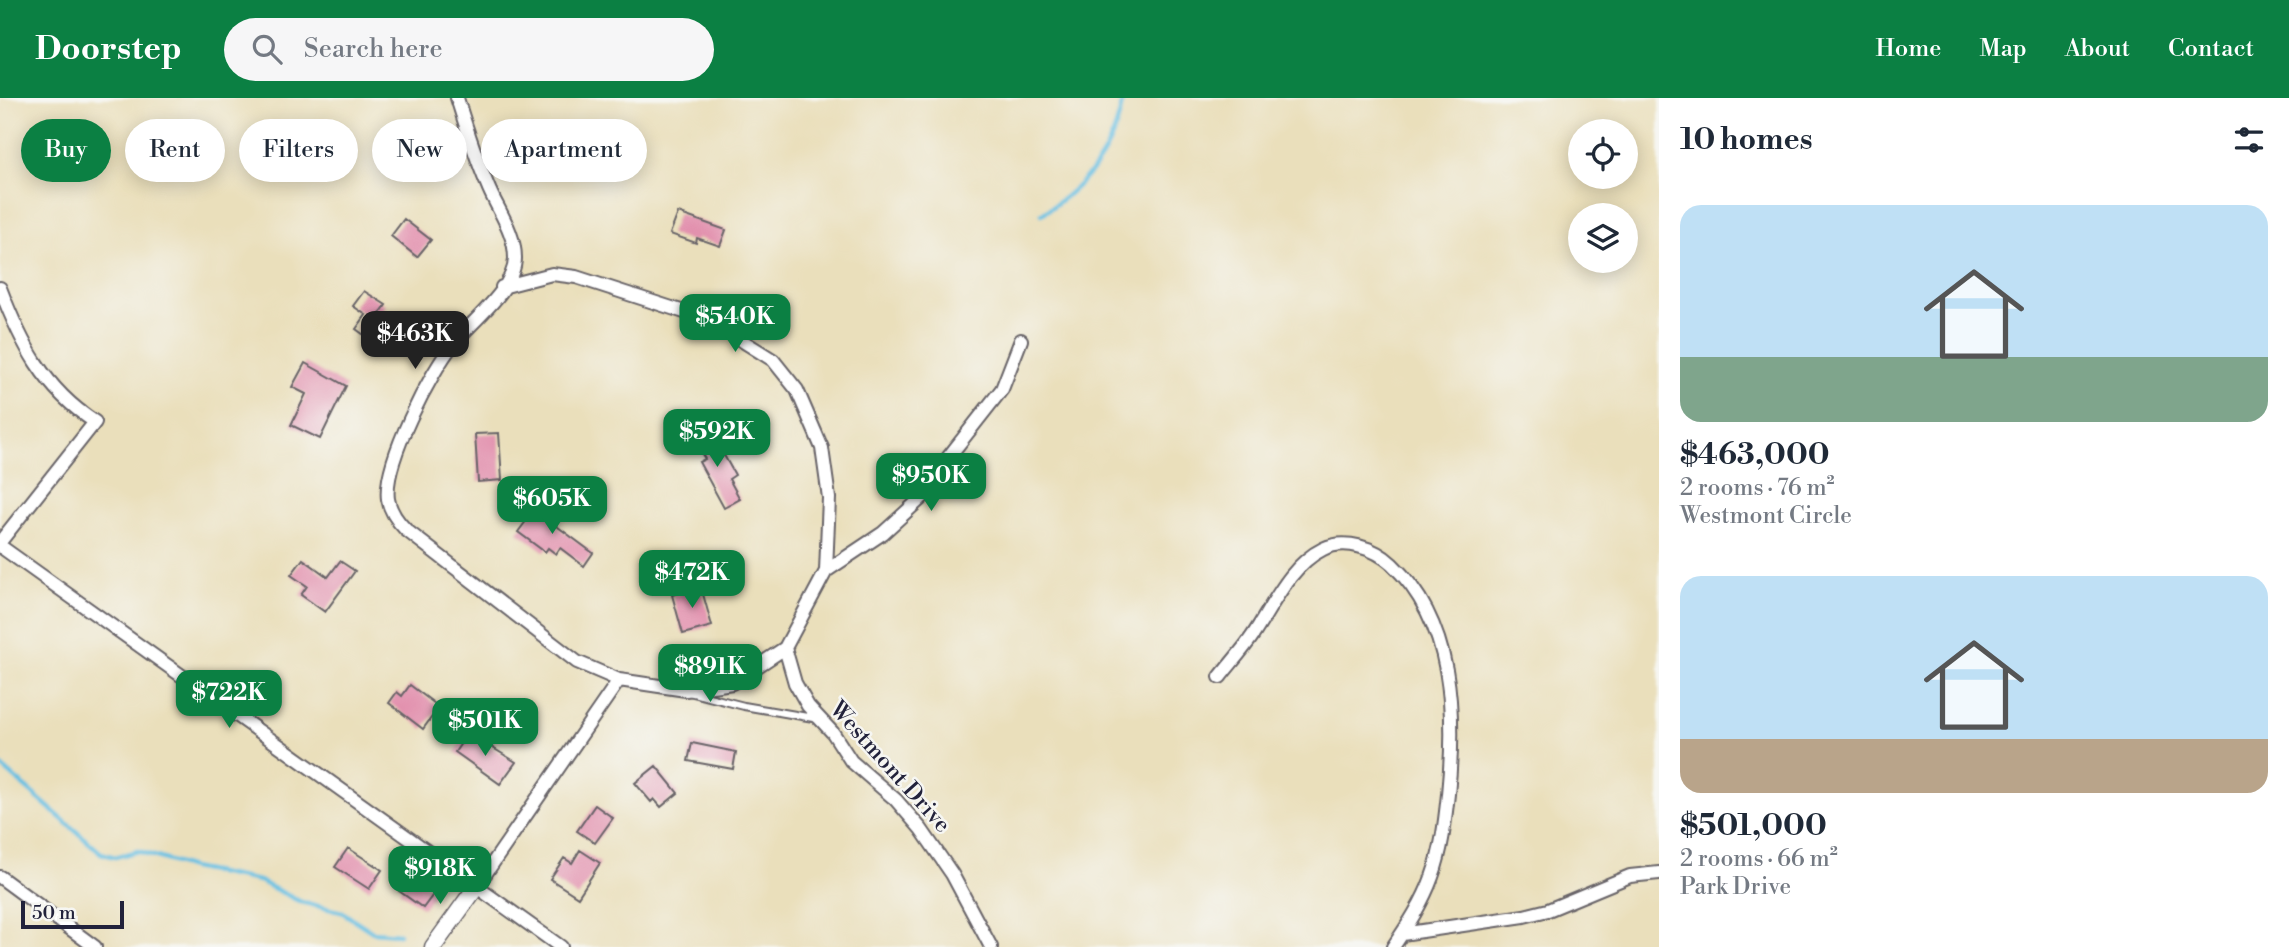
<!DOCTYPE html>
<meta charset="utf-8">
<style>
body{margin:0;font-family:"Libre Bodoni",serif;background:#f6f6f7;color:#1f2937;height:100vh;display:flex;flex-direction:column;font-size:26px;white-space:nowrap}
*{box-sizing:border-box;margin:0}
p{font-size:23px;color:#747a83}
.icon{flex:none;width:38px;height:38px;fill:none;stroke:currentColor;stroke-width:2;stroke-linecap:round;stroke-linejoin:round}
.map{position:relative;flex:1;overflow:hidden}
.panel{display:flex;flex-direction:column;background:#fff;width:630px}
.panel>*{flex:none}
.guide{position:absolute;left:21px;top:21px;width:665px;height:63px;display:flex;gap:14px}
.controls{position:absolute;left:1568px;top:21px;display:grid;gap:14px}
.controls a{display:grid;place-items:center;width:70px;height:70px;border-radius:50%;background:#fff;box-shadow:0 4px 18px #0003;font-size:35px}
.scale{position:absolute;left:21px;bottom:18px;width:103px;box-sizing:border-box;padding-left:7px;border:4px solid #22223b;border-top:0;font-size:19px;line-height:24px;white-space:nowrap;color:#22223b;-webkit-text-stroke:5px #f6f6f2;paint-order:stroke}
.price{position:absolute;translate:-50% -60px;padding:0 16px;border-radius:14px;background:#0b8043;color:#fff;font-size:23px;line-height:46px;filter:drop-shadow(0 2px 4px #0008)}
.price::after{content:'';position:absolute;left:50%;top:42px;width:21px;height:16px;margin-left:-10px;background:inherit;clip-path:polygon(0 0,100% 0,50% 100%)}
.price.current{background:#222;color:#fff}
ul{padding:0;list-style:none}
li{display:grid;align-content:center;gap:14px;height:371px;padding:0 21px}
li span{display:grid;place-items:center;height:217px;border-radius:21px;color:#555}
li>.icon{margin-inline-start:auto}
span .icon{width:126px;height:126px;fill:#fffc;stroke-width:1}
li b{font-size:30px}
h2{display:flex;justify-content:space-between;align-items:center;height:84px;padding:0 21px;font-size:30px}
.chip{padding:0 24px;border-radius:32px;background:#fff;box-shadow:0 4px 18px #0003;font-size:24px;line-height:63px}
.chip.current{background:#0b8043;color:#fff}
header{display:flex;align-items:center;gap:42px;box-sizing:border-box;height:98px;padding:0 35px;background:#0b8043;color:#fff}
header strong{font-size:33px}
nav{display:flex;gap:38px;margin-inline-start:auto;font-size:24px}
.search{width:490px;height:63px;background:#f6f6f7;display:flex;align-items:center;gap:18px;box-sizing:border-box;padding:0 24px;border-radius:38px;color:#747a83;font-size:26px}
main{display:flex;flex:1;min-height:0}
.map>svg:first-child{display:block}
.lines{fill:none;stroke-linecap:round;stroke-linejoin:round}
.stream{stroke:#65bfe2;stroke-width:4.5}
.building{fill:#e290ad}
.service-casing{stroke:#686468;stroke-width:10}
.minor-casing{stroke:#686468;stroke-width:16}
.tertiary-casing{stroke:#686468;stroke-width:19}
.service{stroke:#fff;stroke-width:6}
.minor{stroke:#fff;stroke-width:12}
.tertiary{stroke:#fff;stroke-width:16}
.labels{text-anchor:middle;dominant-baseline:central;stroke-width:5;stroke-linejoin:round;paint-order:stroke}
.street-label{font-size:23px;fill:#22223b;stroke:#f6f6f2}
</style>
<header>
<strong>Doorstep</strong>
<div class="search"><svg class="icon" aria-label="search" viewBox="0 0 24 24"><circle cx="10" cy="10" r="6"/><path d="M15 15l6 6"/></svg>Search here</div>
<nav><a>Home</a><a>Map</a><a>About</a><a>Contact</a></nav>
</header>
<main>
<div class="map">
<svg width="1659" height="849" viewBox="0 0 1659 849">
<rect width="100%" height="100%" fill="#f6f6f2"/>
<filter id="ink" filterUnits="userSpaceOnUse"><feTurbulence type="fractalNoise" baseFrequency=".0143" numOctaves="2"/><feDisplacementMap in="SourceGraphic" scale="14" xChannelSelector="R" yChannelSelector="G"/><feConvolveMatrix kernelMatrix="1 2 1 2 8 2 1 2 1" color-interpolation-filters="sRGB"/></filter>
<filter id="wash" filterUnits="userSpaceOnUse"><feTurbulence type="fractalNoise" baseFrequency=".00686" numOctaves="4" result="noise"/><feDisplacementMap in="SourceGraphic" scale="28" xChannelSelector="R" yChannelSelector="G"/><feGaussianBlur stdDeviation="1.57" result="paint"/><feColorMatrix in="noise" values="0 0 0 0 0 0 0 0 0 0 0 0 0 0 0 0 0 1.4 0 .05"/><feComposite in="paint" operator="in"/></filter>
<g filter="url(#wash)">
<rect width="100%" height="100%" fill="#eadfbb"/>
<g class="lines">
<!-- stream -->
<path class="stream" d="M1042,116c45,-30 72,-62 81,-116
M0,667l101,88 14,4 23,-6 53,17 68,13 42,21 41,10 31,20 26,2"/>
</g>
<g id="blocks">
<!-- building -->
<path class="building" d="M576,46l8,18 -31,13 -8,-18z
M678,115l48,17 -6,16 -23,-8 -1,5 -26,-9z
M404,121l27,21 -14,17 -26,-21z
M364,193l22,14 -11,16 6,4 -10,15 -15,-11 10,-14 -13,-9z
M305,265l41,23 -26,53 -29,-14 15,-31 -14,-7z
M710,332l25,45 -6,4 11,20 -16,9 -25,-46 6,-3 -12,-20z
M499,335l3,47 -24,2 -3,-48z
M539,406l19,14 -4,6 39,29 -9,13 -24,-18 -4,6 -8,-6 -3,4 -27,-20z
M303,461l25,18 12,-16 15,10 -30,41 -24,-17 6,-9 -16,-11z
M701,489l11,39 -29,8 -11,-39z
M410,587l29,22 -16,22 -34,-26 8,-11 5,4z
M468,635l48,29 -16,22 -45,-32z
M692,645l44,9 -3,17 -45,-8z
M656,668l22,27 -17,14 -7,-8 -3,3 -16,-19z
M595,707l18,13 -18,25 -18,-12z
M348,750l34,22 -13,19 -34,-22z
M580,752l20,13 -22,34 -28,-18 14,-21 8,5z
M411,777l24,17 -12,16 -24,-17z"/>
</g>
</g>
<g filter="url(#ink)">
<use href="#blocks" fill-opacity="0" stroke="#686468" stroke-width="2"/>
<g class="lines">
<defs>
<path id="service" d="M689,594l55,14 75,13"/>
<path id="minor" d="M457,0c9,29 18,58 30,86 9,24 28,47 28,74 0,31 -43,63 -61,85 -23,28 -71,120 -66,156 2,12 10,23 18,31l171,132 42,18 67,10 46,-7 53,-35 41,-77 57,-38 45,-41 19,-33 55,-70 19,-49
M502,189l50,-13 24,3 133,43 64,40 24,30 25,58 7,50 -3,73
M0,190c21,55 44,101 95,134l-95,120
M0,448l561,401
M785,550l10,35 13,23 25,27 18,28 45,39 25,29 31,45 39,73
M1220,579c11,-14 23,-27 33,-42 19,-28 37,-70 70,-86 22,-11 52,-1 69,15 62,59 64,150 56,230 -3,28 -6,56 -16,83 -9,25 -24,48 -39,70
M0,779l95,70
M477,788l142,-206
M1402,836l122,-18 24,-6 82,-34 29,-3"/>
<path id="tertiary" d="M433,849l44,-61"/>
</defs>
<!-- service casing -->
<use href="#service" class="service-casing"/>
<!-- minor casing -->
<use href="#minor" class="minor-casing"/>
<!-- tertiary casing -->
<use href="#tertiary" class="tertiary-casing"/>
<!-- service -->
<use href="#service" class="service"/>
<!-- minor -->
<use href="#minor" class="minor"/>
<!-- tertiary -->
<use href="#tertiary" class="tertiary"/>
</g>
</g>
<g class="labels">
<!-- street labels -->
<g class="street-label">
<text transform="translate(890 669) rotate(48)">Westmont Drive</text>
</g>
</g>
</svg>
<div class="controls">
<a><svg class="icon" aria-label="locate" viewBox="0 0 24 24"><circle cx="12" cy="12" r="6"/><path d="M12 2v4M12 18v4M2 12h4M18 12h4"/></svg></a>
<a><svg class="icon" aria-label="layers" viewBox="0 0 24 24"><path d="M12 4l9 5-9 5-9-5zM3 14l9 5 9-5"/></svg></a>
</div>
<div class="scale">50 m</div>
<b class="price" style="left:735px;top:256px">$540K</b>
<b class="price current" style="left:415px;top:273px">$463K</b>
<b class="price" style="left:717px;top:371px">$592K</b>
<b class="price" style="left:931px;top:415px">$950K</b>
<b class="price" style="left:552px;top:438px">$605K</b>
<b class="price" style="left:692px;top:512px">$472K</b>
<b class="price" style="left:710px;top:606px">$891K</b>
<b class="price" style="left:229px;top:632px">$722K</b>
<b class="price" style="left:485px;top:660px">$501K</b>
<b class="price" style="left:440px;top:808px">$918K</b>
<div class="guide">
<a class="chip current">Buy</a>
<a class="chip">Rent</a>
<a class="chip">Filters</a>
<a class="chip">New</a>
<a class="chip">Apartment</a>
</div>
</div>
<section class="panel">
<h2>10 homes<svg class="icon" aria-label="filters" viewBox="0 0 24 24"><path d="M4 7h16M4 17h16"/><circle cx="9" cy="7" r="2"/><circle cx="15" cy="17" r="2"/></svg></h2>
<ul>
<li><span style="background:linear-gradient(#bfe0f5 70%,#7fa58c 0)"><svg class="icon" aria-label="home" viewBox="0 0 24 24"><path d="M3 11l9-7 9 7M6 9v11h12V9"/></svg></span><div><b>$463,000</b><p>2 rooms · 76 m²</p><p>Westmont Circle</p></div></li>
<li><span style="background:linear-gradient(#bfe0f5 75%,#b9a48a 0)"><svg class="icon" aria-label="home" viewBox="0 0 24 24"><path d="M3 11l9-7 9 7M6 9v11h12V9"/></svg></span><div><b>$501,000</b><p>2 rooms · 66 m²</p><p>Park Drive</p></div></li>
</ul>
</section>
</main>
